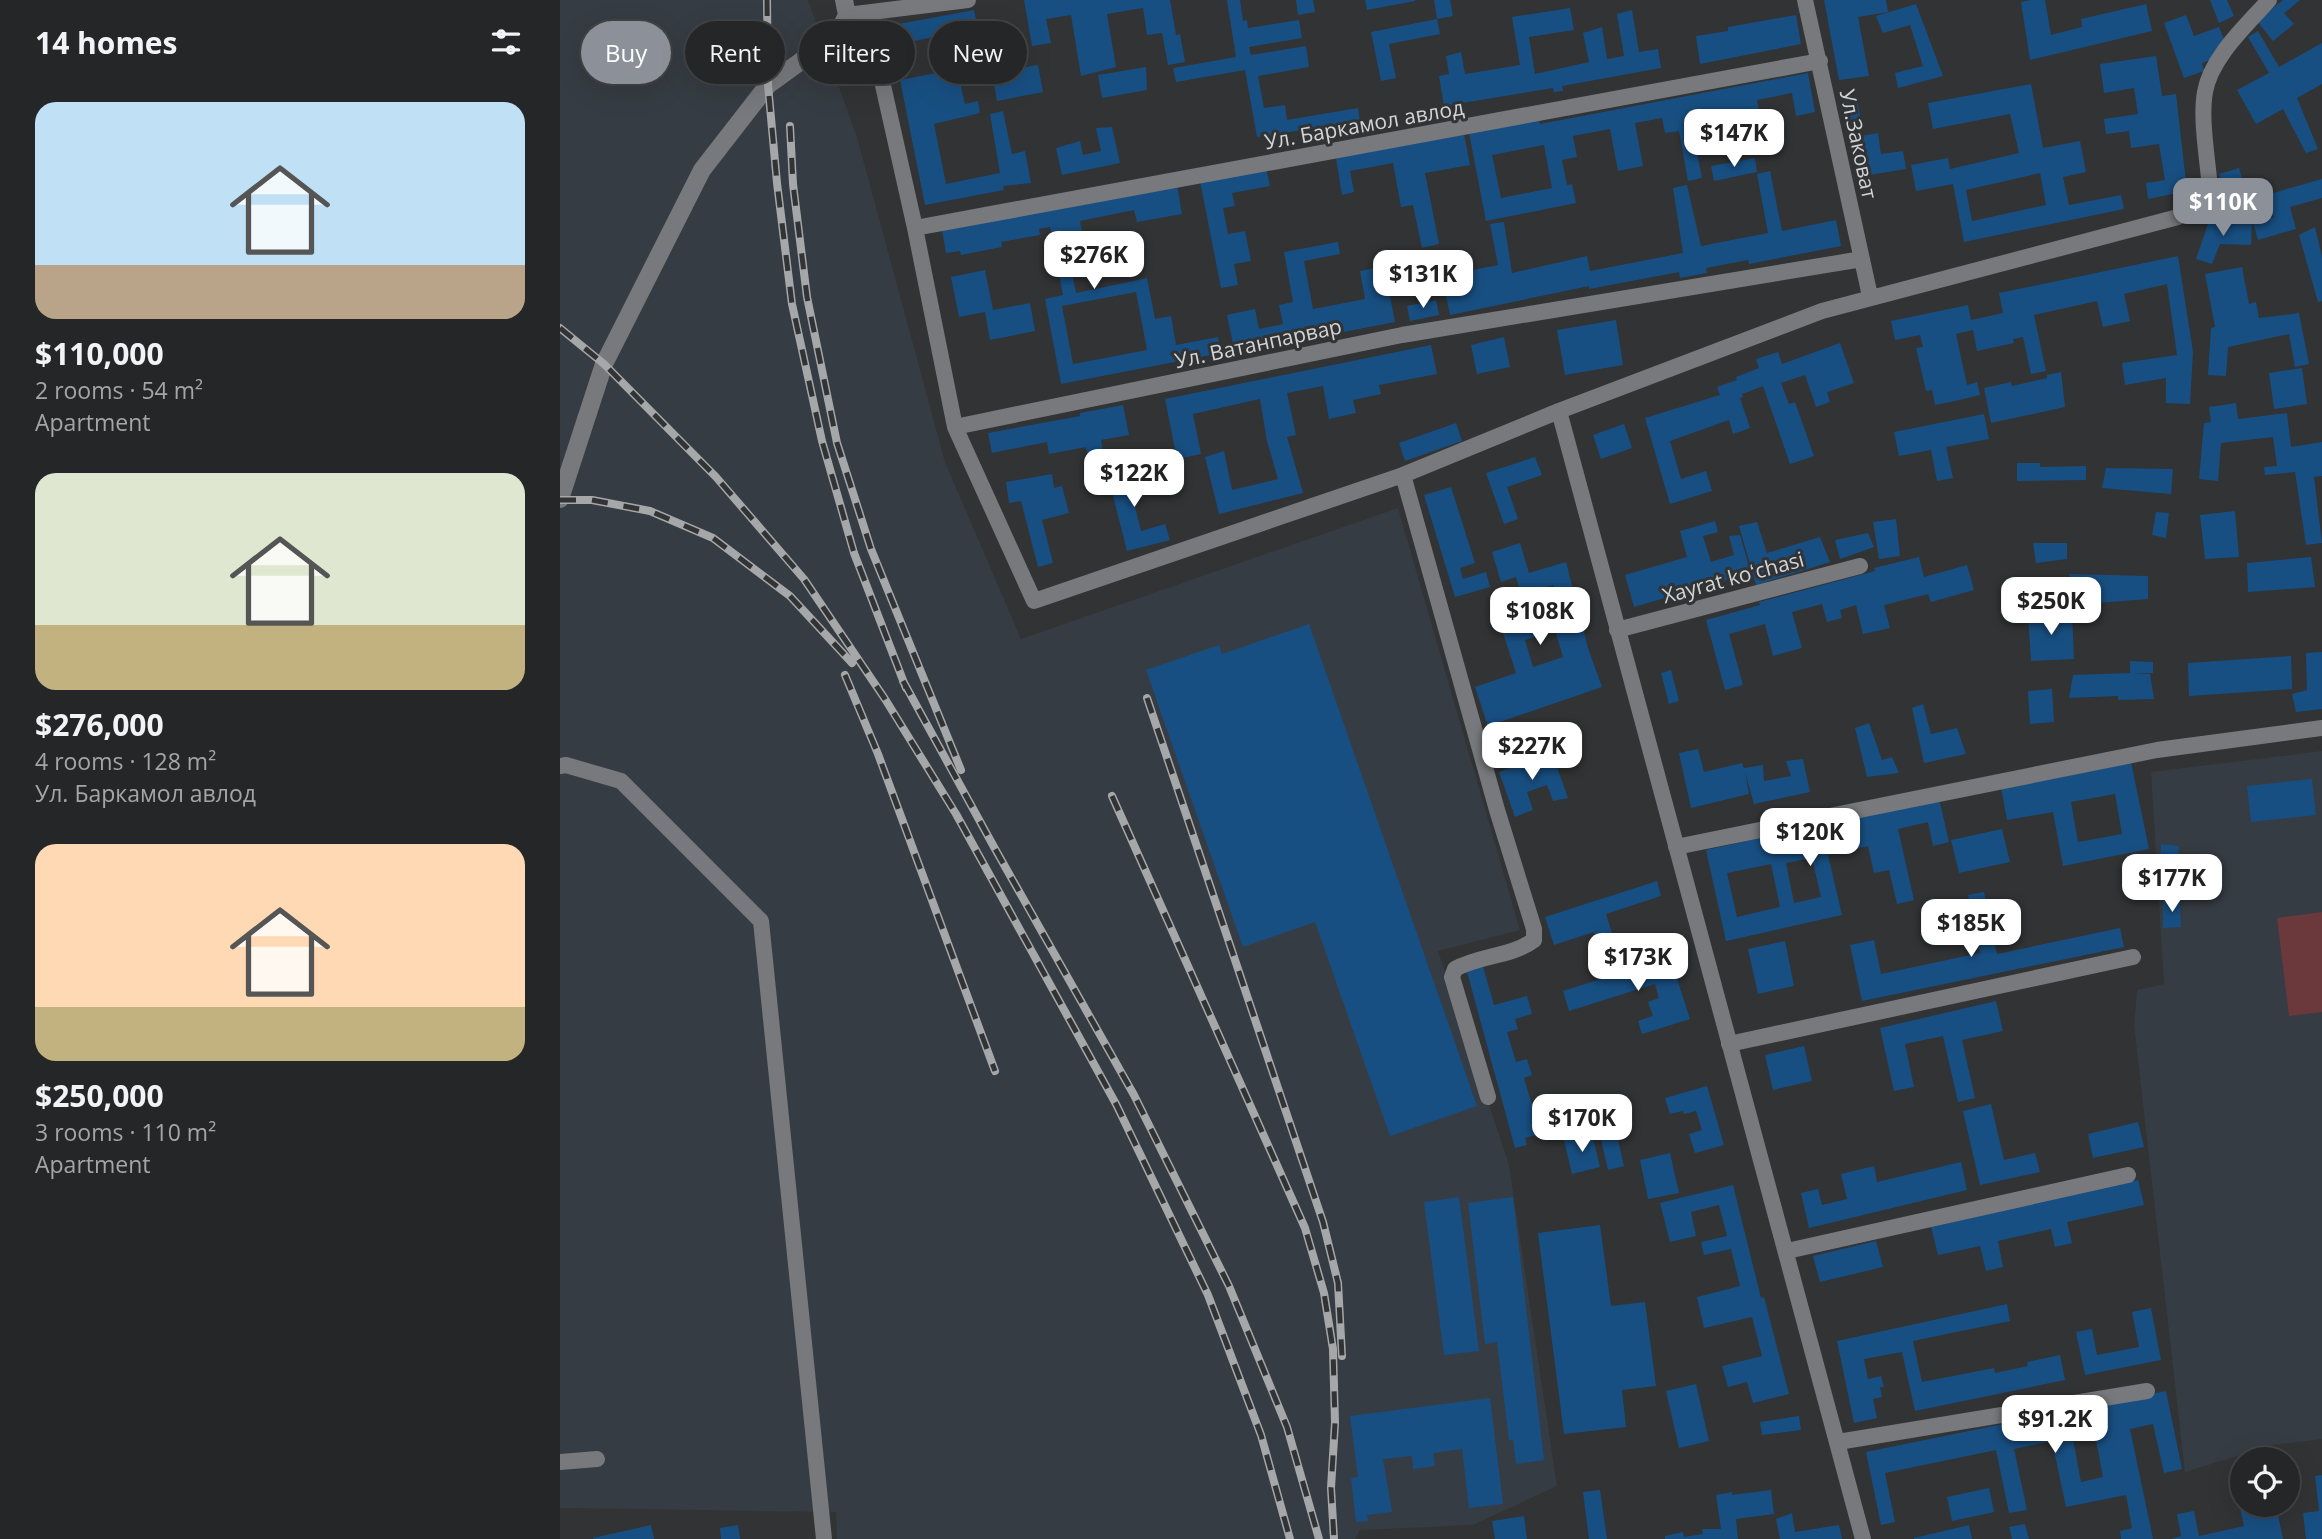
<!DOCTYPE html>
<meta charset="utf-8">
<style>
body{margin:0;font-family:"Open Sans",sans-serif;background:#2d2e30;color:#f1f3f6;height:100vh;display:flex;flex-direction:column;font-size:26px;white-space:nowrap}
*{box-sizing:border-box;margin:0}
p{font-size:23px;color:#a3a5a8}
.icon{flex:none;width:38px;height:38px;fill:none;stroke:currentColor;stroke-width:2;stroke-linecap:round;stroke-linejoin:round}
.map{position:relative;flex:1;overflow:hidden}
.drawer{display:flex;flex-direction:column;background:#252628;width:560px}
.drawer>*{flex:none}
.hud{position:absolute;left:21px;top:21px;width:665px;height:63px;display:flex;gap:14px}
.tools{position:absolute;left:1670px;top:1447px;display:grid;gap:14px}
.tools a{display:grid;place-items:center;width:70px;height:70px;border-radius:50%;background:#252628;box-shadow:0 7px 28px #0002,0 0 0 2px #424345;font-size:35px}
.price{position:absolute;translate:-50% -60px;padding:0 16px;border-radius:14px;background:#fff;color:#222;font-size:23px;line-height:46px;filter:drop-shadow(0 2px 4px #0008)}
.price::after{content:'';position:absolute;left:50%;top:42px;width:21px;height:16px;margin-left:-10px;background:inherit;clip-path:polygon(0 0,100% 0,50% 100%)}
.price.selected{background:#8c9099;color:#fff}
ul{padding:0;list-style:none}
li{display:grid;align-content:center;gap:14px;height:371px;padding:0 35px}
li span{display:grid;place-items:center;height:217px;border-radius:21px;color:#555}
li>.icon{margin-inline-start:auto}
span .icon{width:126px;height:126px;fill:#fffc;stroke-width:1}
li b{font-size:30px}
h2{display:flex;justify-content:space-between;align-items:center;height:84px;padding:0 35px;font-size:30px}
.tag{padding:0 24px;border-radius:32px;background:#252628;box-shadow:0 7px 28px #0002,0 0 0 2px #424345;font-size:24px;line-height:63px}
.tag.selected{background:#8c9099;color:#fff}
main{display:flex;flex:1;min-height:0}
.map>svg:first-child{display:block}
.built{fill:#363c43}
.green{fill:#6b393b}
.building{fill:#184f82;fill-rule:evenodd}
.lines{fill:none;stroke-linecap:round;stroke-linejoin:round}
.minor{stroke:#77797c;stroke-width:16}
.tertiary{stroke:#77797c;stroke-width:18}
.rail-casing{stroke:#a6a7a9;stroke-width:8}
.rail{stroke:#313335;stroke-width:5;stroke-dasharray:16;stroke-linecap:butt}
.labels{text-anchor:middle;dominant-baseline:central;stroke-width:6;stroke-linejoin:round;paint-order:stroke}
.street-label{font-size:21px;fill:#d3d4d6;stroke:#313335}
</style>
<main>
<section class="drawer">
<h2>14 homes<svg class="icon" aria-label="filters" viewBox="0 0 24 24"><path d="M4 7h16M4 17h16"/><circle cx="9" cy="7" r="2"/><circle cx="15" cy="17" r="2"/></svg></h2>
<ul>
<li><span style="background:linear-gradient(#bfe0f5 75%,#b9a48a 0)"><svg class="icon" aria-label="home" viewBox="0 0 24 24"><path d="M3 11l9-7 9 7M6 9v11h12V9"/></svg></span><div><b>$110,000</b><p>2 rooms · 54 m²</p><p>Apartment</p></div></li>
<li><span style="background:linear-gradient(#dfe7d0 70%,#c2b280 0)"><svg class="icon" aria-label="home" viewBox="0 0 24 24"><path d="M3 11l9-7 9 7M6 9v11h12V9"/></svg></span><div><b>$276,000</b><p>4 rooms · 128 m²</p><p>Ул. Баркамол авлод</p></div></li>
<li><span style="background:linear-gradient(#ffd9b3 75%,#c2b280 0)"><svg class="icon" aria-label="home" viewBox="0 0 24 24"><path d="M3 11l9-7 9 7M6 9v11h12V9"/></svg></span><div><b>$250,000</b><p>3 rooms · 110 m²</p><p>Apartment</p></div></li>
</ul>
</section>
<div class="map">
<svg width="1762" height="1539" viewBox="0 0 1762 1539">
<rect width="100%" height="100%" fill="#313335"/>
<!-- built -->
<path class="built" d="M0,0h248l49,137 88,325 76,177 377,-131 122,422 -82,21 71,214 48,321 -84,39 -113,5 -5,9h-518l-1,-27 -276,-4z
M1762,751v688l-49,6 -88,27 -51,-447 3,-35 27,-6 -13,-212z"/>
<!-- green -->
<path class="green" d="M1762,912v100l-33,4 -12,-98z"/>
<!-- building -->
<path class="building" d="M464,0h146l6,35 4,-1 5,28 -17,3 -6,-32 -15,2 -4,-27 -36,6 9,53 -35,9 -10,-61 -25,4 5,24 -19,3z
M667,0h13l3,21 4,-1 1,8 51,-8 3,18 -53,9 2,8 55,-9 3,21 -51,9 6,32 21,-3 2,15 71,-12 2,13 -103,16 -12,-67 -69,12 -3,-14 63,-11z
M736,0h17l2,12 -17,3z
M805,0h50v1l-48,9z
M874,0h16l3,16 -16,3z
M1264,0h62l2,12 -30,5 11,59 -30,4z
M1471,0h14l6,35 31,-8 -1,-8 65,-15 6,27 -122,29 -9,-58z
M1650,0h17l7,16 -15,7z
M1723,0h17l-16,13 10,11 -21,17 -16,-20z
M1356,4l27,72 -45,12 -3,-15 28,-7 -13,-41 -27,8 -7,-17z
M1010,8l4,22 -45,7 6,37 54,-12 -6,-29 19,-6 5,32 17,-3 -7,-42 15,-4 7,42 19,-3 3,19 -99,18 1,5 -9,1 -1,-4 -109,18 -5,-30 10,-2 -3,-18 15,-4 4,22 55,-9 -8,-48z
M414,10l7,34 -41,9 -3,-17 -45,10 -4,-20z
M1236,15l5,29 -101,20 -4,-28 32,-5v-4z
M1626,15l8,21 25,-9 6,15 -12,17 -11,4 2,8 -20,7 -20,-55z
M877,19l3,15 -51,10 7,34 -15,3 -10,-49z
M1698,31l21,36 43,-24v41l-25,14 21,51 -12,4 -23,-44 -27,15 -19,-34 32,-17 -21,-36z
M1596,56l6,40 14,-2 11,97 -39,8 -2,-16 19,-3 -6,-36 -28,4 -2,-17 -23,3 -2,-15 34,-5 -4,-26 -30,5 -4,-29z
M478,65l5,27 -46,9 -5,-28z
M586,67l1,23 -45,8 -4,-23z
M397,69l8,35 13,-3 2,12 -46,11 12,60 54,-11 -10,-59 13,-3 9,43 13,-3 6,32 -28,3 1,4 -79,15 -25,-125z
M1248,73l7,39 -19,4 -4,-23 -35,7 6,32 -13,3 -4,-23 -55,11 11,55 -14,3 -9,-50 -14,2 -3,-15 -27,5 8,43 -25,5 -8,-42 -37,7 4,21 -15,3 5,25 5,-1 4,19 -90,18 -17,-88 70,-13 1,4zM984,145l8,43 -51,10 -9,-43z
M1471,84l12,64 37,-7 6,31 -23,5 6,28 52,-10 3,14 -160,33 -11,-58 -37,7 -5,-26 37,-7 2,11 69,-16 -9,-39 -77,15 -5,-26zM1480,173l6,32 -74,16 -6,-31z
M1297,98l5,30 -14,3 -6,-30z
M552,127l8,36 -58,12 -6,-27 24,-7 3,14 18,-4 -5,-23z
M1318,133l3,21 22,-3 3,18 -49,8 -7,-39z
M904,134l6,31 -45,8 14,71 -17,4 -9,-43 -12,2 -8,-44 -43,8 4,21 -12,3 -6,-37z
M1195,158l2,14 -43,9 -3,-15z
M706,168l4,18 -38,7 3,13 -12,2 5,26 17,-3 6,30 -17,3 4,21 -17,3 -21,-107z
M1679,168l10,32 73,-21v19l-32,9 6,22 -38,11 -5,-17 21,-6 -2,-4 -32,9 -8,-8 -13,-40z
M1210,171l12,60 54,-11 5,26 -92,18 -1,-4 -42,8 1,5 -27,5 -1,-6 -90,17v-3l-139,29 -8,-39 56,-11 -8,-41 14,-2 8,51 75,-17 3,15 93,-18 -10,-65 14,-3 14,61 67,-13 -11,-59z
M617,185l5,29 -45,8 -3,-12 -54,11 6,33 -17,3 7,36 71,-15 8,41 16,-3 5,29 42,-8 3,16 -160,31 -16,-85 18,-4 -13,-68 -11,2 1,6 -39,7 1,5 -41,8 -1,-4 -14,2 -4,-23zM576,292l11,58 -74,14 -11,-58z
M1650,218l14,4 28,1 -1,22 -31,-1 -8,20 -16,-5z
M1755,227l7,30v44l-4,1 -19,-67z
M778,242l2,12 -36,7 9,48 52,-10 -5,-28 24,-5 11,56 -160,31 -8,-38 28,-6 4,20 24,-5 -4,-19 14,-3 -9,-50z
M1618,256l15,96 -3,52 -24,-1v-25l-41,7 -3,-22 55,-8 -10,-71 -43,10 6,27 -27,6 -6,-26 -63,14 12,56 -15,3 -8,-37 -10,2 1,4 -37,8 -4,-21 -17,4 11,51 10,-3 3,13 -29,7 -16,3 -3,-15 -6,1 -10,-43 7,-1 -3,-12 -25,5 -4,-19 77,-16 3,15 32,-7 -4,-20z
M1682,267l7,37 7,-2 3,16 40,-5 10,51 -14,3 -6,-33 -61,13 -2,29 -18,-1 3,-47 4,-1 -10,-53z
M425,270l8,40 37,-7 5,28 -45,9 -5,-28 -26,5 -8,-40z
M876,300l3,15 -29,6 -3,-15z
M1056,320l7,45 -58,10 -8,-45z
M944,337l6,30 -33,7 -6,-29z
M1280,343l14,40 -27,9 3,10 -14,5 -11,-32 -24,8 8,21 6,-2 19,54 -24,8 -27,-78 -21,8 1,3 -3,1 10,30 -17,6 -4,-14 -59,21 11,38 25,-8 6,20 -42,13 -25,-86 75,-23 -3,-8 20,-7 -1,-3 23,-9 -3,-9 22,-7 4,12z
M871,345l6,29 -58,11 2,9 -28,6 3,13 -27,6 -6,-33 -36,7 9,42 -9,2 16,56 -84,21 -14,-57 19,-6 8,39 46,-11 -11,-38 -7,-42 -67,15 8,40 -24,5 -12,-60z
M1742,368l5,36 -33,5 -5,-36z
M1501,372l4,35 -74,16 -7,-35 27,-6 1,4 35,-8v-3z
M1676,403l2,16 49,-6 4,34 31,-5v34l-8,1 8,66 -16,2 -11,-73 -30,3 -1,-8 13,-1 -4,-29 -52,6 -3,38 -19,-2 5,-56 7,-1 -2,-15z
M563,405l6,30 -28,5 7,36 -16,3 -6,-32 -37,7 -2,-12 -55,11 -4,-20 92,-17v-3z
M1424,414l5,25 -43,8 7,31 -16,3 -6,-31 -32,6 -5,-24z
M896,423l6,18 -57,20 -6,-18z
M1064,424l8,24 -31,11 -8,-24z
M975,457l7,18 -35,12 11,32 -14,5 -18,-51z
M1457,463h23v4l46,-1v14l-69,1z
M592,465l4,15 -26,7 11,44 24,-7 5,16 -43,11 -19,-75z
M1546,468l67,1 -2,25 -69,-6z
M492,474l2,14 8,-2 7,27 -27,7 11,43 -15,4 -17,-66 -12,2 -3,-21z
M891,487l24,76 -15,5 3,11 23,-7 4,15 -35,10 -31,-102z
M1675,511l4,46 -34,2 -5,-44z
M1596,512l13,1 -3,25 -14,-3z
M1336,519l4,37 -21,3 -6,-37z
M1155,521l3,11 -15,4 8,26 23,-7 -5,-19 11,-1 11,38 -117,34 -9,-32 62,-18 -7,-26z
M1197,522l10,31 53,-16 10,25 -74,23 -17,-59z
M1308,533l6,14 -34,12 -5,-19z
M960,543l9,30 37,-11 22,86 14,39 -114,39 -13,-39 41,-14 -14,-43 53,-16 -6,-18 7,-2 -3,-9 -32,9 -5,-17 -15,5 -9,-30zM995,630l8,27 -30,10 -8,-27z
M1473,543h34v16l-31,4z
M1359,557l5,20 43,-12 7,25 -43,12 -3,-8 -44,11 6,23 -27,6 -7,-29 -16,5 2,8 -15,4 -5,-18 -30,8 10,36 -29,8 -8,-32 -36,10 14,51 -18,5 -19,-70 54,-15 -1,-3 116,-31 -1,-3z
M1751,557l4,30 -67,5 -1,-29z
M1509,574l79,2v23l-78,6h-41l4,-24h37z
M1512,614l2,45 -43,2 -3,-46z
M749,624l168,482 -87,30 -75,-214 -72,25 -97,-277 73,-25 3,9z
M1762,652v57l-26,3 -4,-18 15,-4 -1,-37z
M1731,656l1,33 -103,7 -1,-33z
M1570,661l23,1v11h-20l17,1 4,25 -36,1v-4l-49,2 4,-23 57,-2z
M1111,670l8,31 -10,3 -8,-31z
M1492,689l2,33 -24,2 -2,-33z
M1363,704l8,30 26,-6 9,26 -42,9 -12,-55z
M1309,723l13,37 10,-3 7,16 -32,4 -12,-49z
M1138,749l6,23 38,-9 2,5 19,-3 1,16 27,-5 -5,-15 17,-2 7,33 -56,12 -9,-32 4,22 -58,14 -12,-55z
M992,753l16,45 -15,3 -6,-16 -20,7 6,18 -18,7 -16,-45z
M1571,762l18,87 -86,17 -10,-54 -46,8 -6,-33zM1555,794l7,40 -44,8 -7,-40z
M1752,779l4,36 -65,7 -4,-36z
M1379,798l10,44 -16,4 -5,-24 -30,7 16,71 -17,4 -8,-34 -15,3 -6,-27 -40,9 14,60 -116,26 -20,-91zM1252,858l9,39 -27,6 -8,-40zM1211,864l9,43 -43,10 -10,-44z
M1442,829l8,33 -51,11 -8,-33z
M1601,844l18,2 -2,23 -17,-2z
M1097,881l4,15 -55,18 6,19 -16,5 -2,-6 -40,13 -9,-28z
M1424,892l13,62 123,-26 4,19 -262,54 -12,-56 24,-5 7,34 99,-21 -12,-58z
M1603,900h17l1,27 -18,1z
M1225,941l9,45 -36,8 -10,-45z
M1110,957l20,62 -48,15 -4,-13 15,-5 -5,-14 11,-4 -4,-14 -86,27 -6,-20z
M922,963l12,42 33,-9 5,18 -17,5 3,10 -11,3 9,30 11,-3 5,16 -8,3 11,37 53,-16 6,19 -69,20 2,7 -12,3 -49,-180z
M1436,1001l7,30 -41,9 13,58 -17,4 -15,-66 -38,8 9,43 -20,4 -14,-63z
M1244,1046l8,35 -39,9 -8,-35z
M1147,1086l17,59 -29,8 -6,-19 13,-4 -6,-19 -12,3 -1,-3 -13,3 -5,-16z
M1431,1104l13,56 31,-7 5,19 -60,13 -17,-74z
M1054,1122l10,44 -16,4 -10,-44z
M1578,1122l6,25 -51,11 -5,-24z
M1032,1134l8,33 -28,7 -8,-34z
M1110,1153l9,40 -31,6 -8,-39z
M1401,1162l6,28 -158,38 -8,-35 17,-4 4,16 25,-6 -6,-25 33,-8 3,16z
M1578,1180l6,25 -77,17 5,21 -17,4 -4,-18 -53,12 5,26 -17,4 -6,-25 -42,9 -7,-28z
M1173,1185l28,113 3,-1 25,97 -36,9 -6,-21 -19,5 -6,-21 40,-10 -10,-39 -48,11 -7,-31 43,-11 -9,-37 -27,6 -3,-13 26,-6 -8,-31 -28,7 5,24 -26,6 -10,-39z
M899,1197l20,154 -35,4 -20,-153z
M953,1197l31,263 -28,4 -3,-24h-4l-12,-98 -12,2 -17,-141z
M1040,1225l11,81 34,-4 11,84 -34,4 4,37 -62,7 -26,-201z
M1316,1241l7,26 -63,15 -7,-26z
M1447,1304l3,17 -97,20 9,41 72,-14 1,5 33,-7 -1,-4 33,-7 5,25 -150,31 -13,-59 -38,7 4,20 13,-3 3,11h-4l2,10 -9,2 4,19 -23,5 -17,-82z
M1591,1308l10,52 -76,15 -9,-43 16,-3 5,26 42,-8 -7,-35z
M1136,1384l13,57 -30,7 -13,-57z
M1606,1391l16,78 -18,4 -11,-49 -23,5 23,110h-32l-1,-8 12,-3 -6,-33 -60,12 -14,-66 -38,8 13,61 -18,3 -13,-63 -111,23 10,49 -14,3 -15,-73zM1535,1435l8,42 -22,5 -8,-43z
M930,1398l13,106 -34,4 -7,-59 -29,4 2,13 -22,3 -1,-13 -29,3 9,53 -25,3 1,6 -12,1 -5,-44 7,-1 -8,-61z
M1239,1416l2,14 -39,5 -2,-13z
M1762,1475v64h-16l-3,-26 16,-2 -4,-35z
M1682,1487v18h34l7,34h-112l10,-3 -4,-22 17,-3 5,25 45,-10 -8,-37z
M1429,1488l5,24 -42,9 -5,-24z
M1040,1490l7,49h-18l-6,-47z
M1211,1490l3,24 -38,5 2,20h-73v-3l18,-4 1,5 19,-3 -1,-5h19l-5,-34 16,-3v3z
M1232,1513l3,19 44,-7 3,14h-62l-4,-20z
M964,1516l3,23h-32l-3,-18z
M1465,1524l4,15h-17l-3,-12z
M91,1525l3,14h-61v-1z
M178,1525l2,14h-19l-1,-11z
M1409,1525l3,14h-58v-1z"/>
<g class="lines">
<!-- minor -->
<path class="minor" d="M408,0l-121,15 35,66 33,147 40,199 79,174 369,-126 156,-64 263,-100 356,-94 32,-28c-2,-28 -10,-70 -5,-97 6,-35 42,-67 64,-92
M1245,0l65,296
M355,228l905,-167
M999,411l304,1128
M395,427l447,-92 460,-76
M843,475l94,335 37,119v11c-23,17 -54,15 -79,29l-3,8 36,120
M1057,630l243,-64
M0,766l6,-1 55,16 140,140 63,618
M1116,847l481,-97 165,-22
M1169,1044l404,-87
M1227,1251l341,-76
M1278,1442l309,-51
M0,1462l37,-3"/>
<!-- tertiary -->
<path class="tertiary" d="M0,499l44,-135 98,-194 66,-85 69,-50 10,-20 -3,-15"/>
<defs>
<path id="rail" d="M207,0l1,85 9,98 15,121 30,137 32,112 52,135
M230,126l3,58 14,113 30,146 34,106 90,221
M0,328l44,36 112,113 88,102 81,120 71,115 160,290 92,191 53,140 29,104
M0,500h32l58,11 63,27 77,58 62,67
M285,675l33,79 117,317
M343,681l91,166 140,248 95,191 58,141 32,112
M587,698l176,524 15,61 4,73
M552,796l193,432 19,65 9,56 2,74 -4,65 3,51"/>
</defs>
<!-- rail casing -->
<use href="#rail" class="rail-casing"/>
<!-- rail -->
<use href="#rail" class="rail"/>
</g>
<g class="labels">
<!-- street labels -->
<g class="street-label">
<text transform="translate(804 124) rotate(-10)">Ул. Баркамол авлод</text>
<text transform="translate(1299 144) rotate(78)">Ул.Заковат</text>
<text transform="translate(698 343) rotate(-12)">Ул. Ватанпарвар</text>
<text transform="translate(1173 577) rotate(-15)">Xayrat koʻchasi</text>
</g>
</g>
</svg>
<div class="tools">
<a><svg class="icon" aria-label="locate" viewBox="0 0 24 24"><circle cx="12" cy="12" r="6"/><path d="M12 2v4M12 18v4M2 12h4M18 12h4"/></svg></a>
</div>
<b class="price" style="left:1174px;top:169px">$147K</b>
<b class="price selected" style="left:1663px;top:238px">$110K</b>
<b class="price" style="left:534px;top:291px">$276K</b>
<b class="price" style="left:863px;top:310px">$131K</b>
<b class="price" style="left:574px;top:509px">$122K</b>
<b class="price" style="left:1491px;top:637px">$250K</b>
<b class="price" style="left:980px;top:647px">$108K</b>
<b class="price" style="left:972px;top:782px">$227K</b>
<b class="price" style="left:1250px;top:868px">$120K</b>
<b class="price" style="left:1612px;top:914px">$177K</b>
<b class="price" style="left:1411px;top:959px">$185K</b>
<b class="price" style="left:1078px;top:993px">$173K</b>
<b class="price" style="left:1022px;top:1154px">$170K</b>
<b class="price" style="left:1495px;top:1455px">$91.2K</b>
<div class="hud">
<a class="tag selected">Buy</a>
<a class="tag">Rent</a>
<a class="tag">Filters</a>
<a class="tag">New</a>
</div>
</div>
</main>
